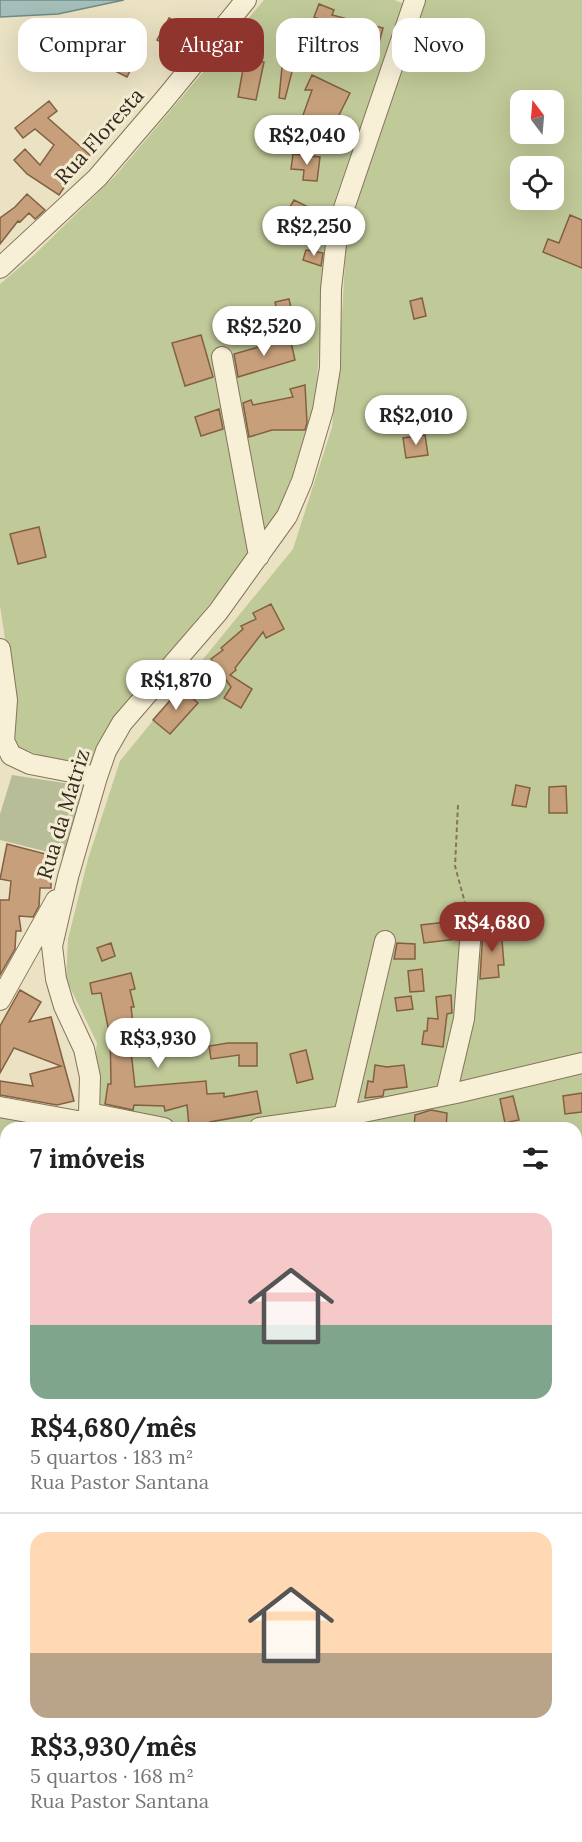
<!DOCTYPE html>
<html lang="pt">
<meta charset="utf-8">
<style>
body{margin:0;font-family:Lora,serif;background:#f6f6f6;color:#222;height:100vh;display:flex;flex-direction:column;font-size:22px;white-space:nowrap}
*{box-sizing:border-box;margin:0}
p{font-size:20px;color:#767676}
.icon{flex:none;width:33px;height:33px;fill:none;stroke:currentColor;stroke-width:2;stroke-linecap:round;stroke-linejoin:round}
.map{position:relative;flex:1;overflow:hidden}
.sheet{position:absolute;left:0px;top:1122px;width:582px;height:720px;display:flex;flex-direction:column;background:#fff;border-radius:18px 18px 0 0;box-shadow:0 6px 24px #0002}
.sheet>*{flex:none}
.guide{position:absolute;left:18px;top:18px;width:546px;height:54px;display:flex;gap:12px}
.needle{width:39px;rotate:344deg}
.controls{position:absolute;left:510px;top:90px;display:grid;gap:12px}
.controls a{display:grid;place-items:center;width:54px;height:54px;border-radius:12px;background:#fff;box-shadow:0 6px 24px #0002;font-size:30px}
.price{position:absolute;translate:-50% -51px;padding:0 14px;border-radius:21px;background:#fff;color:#222;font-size:20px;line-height:39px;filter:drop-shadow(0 2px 3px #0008)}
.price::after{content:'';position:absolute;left:50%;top:36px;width:18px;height:14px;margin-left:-9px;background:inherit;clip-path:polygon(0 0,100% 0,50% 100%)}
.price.selected{background:#90342e;color:#fff}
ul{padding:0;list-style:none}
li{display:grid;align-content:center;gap:12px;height:318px;padding:0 30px}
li+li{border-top:2px solid #e0e0e0}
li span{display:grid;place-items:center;height:186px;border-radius:18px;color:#555}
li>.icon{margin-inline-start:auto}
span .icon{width:108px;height:108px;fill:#fffc;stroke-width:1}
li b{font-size:26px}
h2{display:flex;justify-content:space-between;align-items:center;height:72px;padding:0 30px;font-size:26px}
.pill{padding:0 21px;border-radius:18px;background:#fff;box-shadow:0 6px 24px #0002;font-size:21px;line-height:54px}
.pill.selected{background:#90342e;color:#fff}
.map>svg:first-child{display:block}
.green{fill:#c0c998;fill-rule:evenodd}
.cemetery{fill:#b7be97}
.water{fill:#a5beb9;stroke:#6d8c86;stroke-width:1.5}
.building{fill:#c7a07b;stroke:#826042;stroke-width:1.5}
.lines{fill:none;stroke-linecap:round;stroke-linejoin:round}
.minor-casing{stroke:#84745b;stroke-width:22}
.path{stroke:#84745b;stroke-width:2;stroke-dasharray:4.5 3;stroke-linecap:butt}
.minor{stroke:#f7efd6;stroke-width:20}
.labels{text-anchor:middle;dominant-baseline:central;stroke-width:6;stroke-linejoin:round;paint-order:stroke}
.street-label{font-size:21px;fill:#352b1e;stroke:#f3ecd2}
</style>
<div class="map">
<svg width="582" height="1842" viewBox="0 0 582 1842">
<rect width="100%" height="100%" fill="#ebe2c3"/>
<!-- green -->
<path class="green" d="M264,0h130l11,4 -69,193 -13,81 -7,123 -16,57 -25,65 -25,33 -134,160 -13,20 -12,31 -37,-6 -50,-20 10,-43 -14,-92v-322l34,-29 82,-80z
M418,0h164v1842h-544l-7,-6h545v-708h-489l10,-85 -31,-64 2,-40 20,-80 32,-98 173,-212 39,-122 9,-96 8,-137zM520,100h34v34h-34zM520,166h34v34h-34z
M0,1110l72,18h-66v218l-6,32z"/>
<!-- cemetery -->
<path class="cemetery" d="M12,775l79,12 -23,70 -68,-17v-26z"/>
<!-- water -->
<path class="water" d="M0,0h124l-66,14 -58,3z"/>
<!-- building -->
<path class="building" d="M319,4l15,6 -2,5 51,13 -6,22 -33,-8 3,-12 -33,-13z
M169,18l19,10 -12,22 -19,-10z
M122,27l24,12 -19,38 -24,-12z
M245,58l19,4 -8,38 -18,-3z
M282,67l11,1 -8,31 -6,-1z
M312,75l38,18 -14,28 -7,23 -32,-12 15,-42h-7z
M49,101l8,10 -9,7 42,37 -17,19 -14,21 -32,-21 -13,-14 11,-11 15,16 14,-20 -19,-16 -12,9 -8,-10z
M293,154l27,3 -3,24 -14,-1 1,-10 -13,-1z
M27,194l18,16 -10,9 -6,-6 -9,9 -2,-1 -18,23v-26l15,-11z
M294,200l26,13 -10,22 -29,-13z
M570,215l12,5v48l-39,-16 5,-13 11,4z
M306,250l17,3 -2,13 -18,-6z
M422,298l4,18 -12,3 -4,-18z
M289,299l3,14 -14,3 -3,-14z
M201,335l12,42 -28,9 -13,-43z
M290,338l5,22 -57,17 -4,-23z
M305,385l2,38 -2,7h-33l-23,7 -6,-34 8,-3 2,5 40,-8 -3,-8z
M219,409l4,20 -22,7 -6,-19z
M425,435l3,20 -22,3 -3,-20z
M39,527l7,30 -28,7 -8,-30z
M271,604l13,25 -18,9 -3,-6 -28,36 1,2 -6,5 22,14 -11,19 -17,-10 7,-11 -20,-28 12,-9 -2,-2 22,-19 -2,-3 15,-7 -3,-6z
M181,688l17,15 -28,31 -17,-14z
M516,785l14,3 -4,19 -14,-2z
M566,786l1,27h-18v-26z
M7,844l50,13 -3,12 -3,-1v20h-11l-1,18 -6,11 -14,-1 2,15h-5l-1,18 -15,26v-75h9l2,-19 -11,-2z
M455,921l2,18 -33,4 -3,-18z
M501,928l3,37h-6l1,12 -19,2 3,-50z
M111,943l4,13 -13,5 -5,-13z
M397,943l18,1v15h-21z
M422,969l2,22 -14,1 -2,-21z
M131,973l4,16 -5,1 4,17h-3l2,16 -5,1 7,63 71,-6 1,13 17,-1v4l33,-6 4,22 -51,9v3l-21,1 -2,-21 -22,6 -1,-5 -30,-1 -1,5 -28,-6 3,-20h3l-1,-57h-2l-7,-34 -9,1 -2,-11z
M20,990l21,12 -12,20 22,-5 23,84 -17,4 -57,-10v-14l33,5 -3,-12 31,-8 -47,-18 -14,25v-47z
M451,995l1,18 -5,1 -4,33 -21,-3 2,-13h3l1,-13 10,1 -2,-22z
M411,996l2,13 -16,2 -2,-13z
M179,1020l6,18 -13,4 -6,-18z
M228,1043h29v23h-18v-11l-28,4 -2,-13z
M306,1050l7,29 -16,4 -7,-29z
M375,1065l12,2 17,-2 3,22 -23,3 -1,6 -18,2 3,-17 5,1z
M582,1093v19l-17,2 -2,-18z
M513,1096l6,24 -14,3 -5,-24z
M431,1110l16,3 -1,15h-32l1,-13z"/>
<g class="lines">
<defs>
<path id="minor" d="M0,268l97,-90 67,-78 82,-100
M222,357l37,199
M0,649l7,51 -3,41 7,14 19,9 67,13
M0,1000l56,-100
M446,1095l18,-76 7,-90
M0,1107l83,15
M89,1113l75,15
M81,1128l8,-15 1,-36 -6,-28 -20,-43 -8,-27 -4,-33 16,-69 29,-100 9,-26 16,-28 96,-111 69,-96 15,-35 21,-71 7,-42 1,-79 5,-45 6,-30 73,-214
M259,1128l85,-12 112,-23 126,-30
M341,1128l44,-187
M0,1312l6,2
M0,1442l6,-59
M576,1692l6,2
M0,1822l7,20"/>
</defs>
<!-- minor casing -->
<use href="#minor" class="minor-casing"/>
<!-- path -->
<path class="path" d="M458,805l-3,61 13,48
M492,1842l2,-6"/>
<!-- minor -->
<use href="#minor" class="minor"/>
</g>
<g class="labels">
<!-- street labels -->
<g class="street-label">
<text transform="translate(99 136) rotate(-48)">Rua Floresta</text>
<text transform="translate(63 814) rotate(-73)">Rua da Matriz</text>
</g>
</g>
</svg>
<div class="controls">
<a><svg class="needle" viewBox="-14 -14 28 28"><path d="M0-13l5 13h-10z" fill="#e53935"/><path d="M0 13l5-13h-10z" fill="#767676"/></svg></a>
<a><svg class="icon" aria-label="locate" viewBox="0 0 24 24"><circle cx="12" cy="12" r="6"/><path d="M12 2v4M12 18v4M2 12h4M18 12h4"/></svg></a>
</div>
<b class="price" style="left:307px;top:166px">R$2,040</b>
<b class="price" style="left:314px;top:257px">R$2,250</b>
<b class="price" style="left:264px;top:357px">R$2,520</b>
<b class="price" style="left:416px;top:446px">R$2,010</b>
<b class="price" style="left:176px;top:711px">R$1,870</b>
<b class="price selected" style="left:492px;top:953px">R$4,680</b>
<b class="price" style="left:158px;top:1069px">R$3,930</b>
<div class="guide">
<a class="pill">Comprar</a>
<a class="pill selected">Alugar</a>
<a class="pill">Filtros</a>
<a class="pill">Novo</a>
</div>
<section class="sheet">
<h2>7 imóveis<svg class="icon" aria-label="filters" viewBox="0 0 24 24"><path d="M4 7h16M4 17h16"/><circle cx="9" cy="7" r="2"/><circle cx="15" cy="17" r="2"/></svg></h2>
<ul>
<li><span style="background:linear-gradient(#f6c9c9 60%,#7fa58c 0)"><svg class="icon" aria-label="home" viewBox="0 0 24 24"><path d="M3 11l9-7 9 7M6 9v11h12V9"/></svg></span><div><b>R$4,680/mês</b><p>5 quartos · 183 m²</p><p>Rua Pastor Santana</p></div></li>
<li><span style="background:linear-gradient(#ffd9b3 65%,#b9a48a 0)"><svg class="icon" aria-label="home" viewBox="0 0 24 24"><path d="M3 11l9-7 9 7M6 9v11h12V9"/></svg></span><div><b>R$3,930/mês</b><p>5 quartos · 168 m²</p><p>Rua Pastor Santana</p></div></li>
</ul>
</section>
</div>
